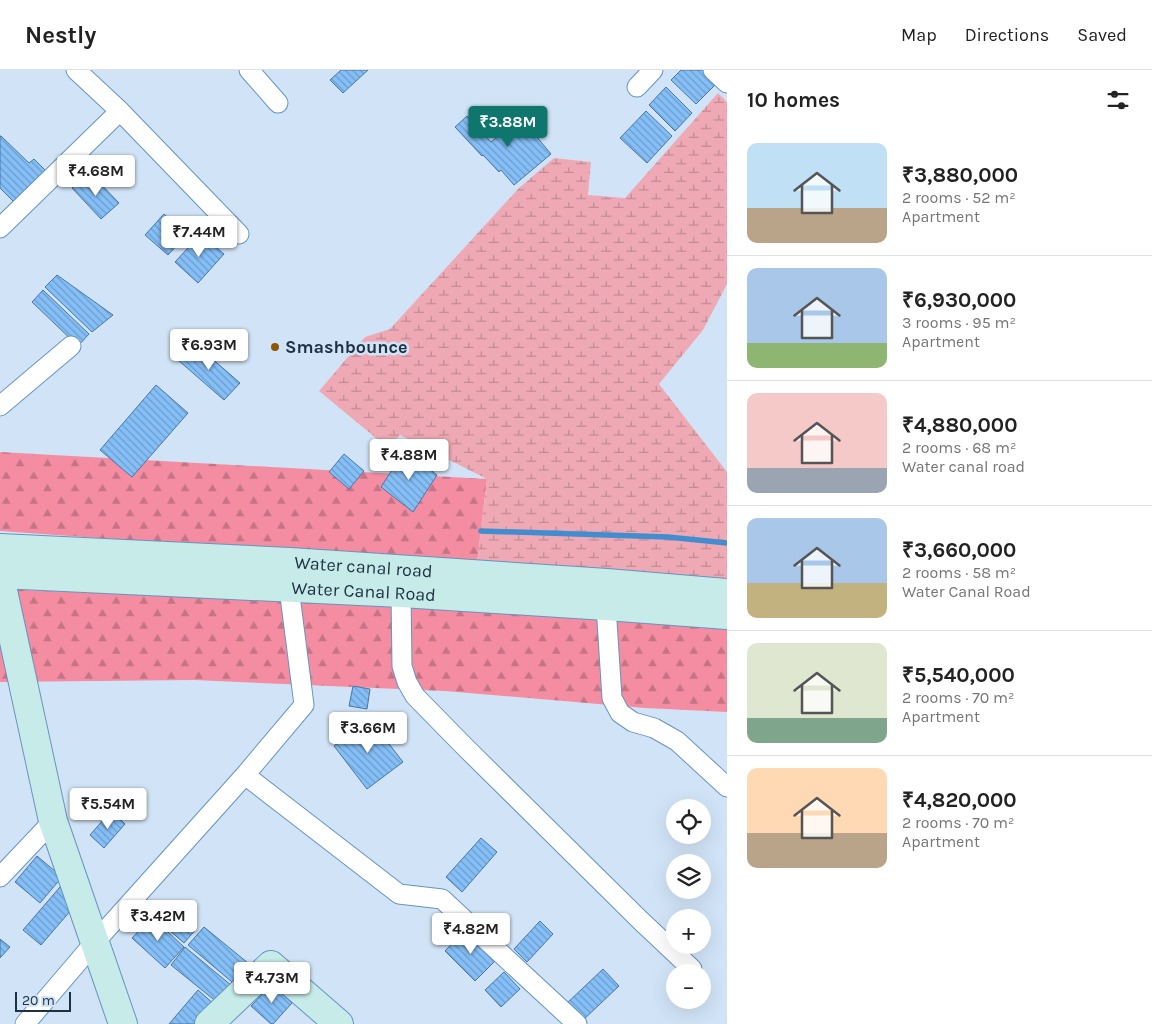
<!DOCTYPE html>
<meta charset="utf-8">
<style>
body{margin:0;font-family:Karla,sans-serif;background:#f6f6f6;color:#222;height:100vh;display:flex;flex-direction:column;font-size:19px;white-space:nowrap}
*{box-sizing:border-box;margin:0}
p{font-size:16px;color:#767676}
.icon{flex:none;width:28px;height:28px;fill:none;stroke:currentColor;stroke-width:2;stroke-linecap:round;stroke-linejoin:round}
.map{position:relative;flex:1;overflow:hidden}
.side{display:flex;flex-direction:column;background:#fff;width:425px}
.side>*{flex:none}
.fabs{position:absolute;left:666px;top:729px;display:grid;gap:10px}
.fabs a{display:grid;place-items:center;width:45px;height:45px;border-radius:50%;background:#fff;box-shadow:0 5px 20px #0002;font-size:25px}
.scale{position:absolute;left:15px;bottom:12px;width:56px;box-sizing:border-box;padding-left:5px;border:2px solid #1d3143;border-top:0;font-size:14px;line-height:18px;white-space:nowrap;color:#1d3143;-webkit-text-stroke:4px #d1e4f7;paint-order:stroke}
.price{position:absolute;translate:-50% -42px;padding:0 11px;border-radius:5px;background:#fff;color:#222;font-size:16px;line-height:32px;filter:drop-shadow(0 1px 2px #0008)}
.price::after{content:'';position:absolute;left:50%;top:30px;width:15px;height:11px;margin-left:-8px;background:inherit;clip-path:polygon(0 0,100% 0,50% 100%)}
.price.on{background:#0f766e;color:#fff}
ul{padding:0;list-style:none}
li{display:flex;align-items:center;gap:15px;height:125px;padding:0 20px}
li+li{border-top:1px solid #e0e0e0}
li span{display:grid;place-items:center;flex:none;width:140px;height:100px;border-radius:10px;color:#555}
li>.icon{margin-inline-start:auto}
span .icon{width:60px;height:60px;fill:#fffc;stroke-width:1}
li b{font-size:21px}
h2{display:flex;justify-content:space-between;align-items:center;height:60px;padding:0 20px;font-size:21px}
header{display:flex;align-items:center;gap:30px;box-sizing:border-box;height:70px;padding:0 25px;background:#fff;border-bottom:1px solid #e0e0e0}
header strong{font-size:24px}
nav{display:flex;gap:28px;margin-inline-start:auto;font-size:18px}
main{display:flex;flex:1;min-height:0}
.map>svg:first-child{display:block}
.forest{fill:url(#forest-firs)}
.wetland{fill:url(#wetland-marsh)}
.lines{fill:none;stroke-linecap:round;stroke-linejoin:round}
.stream{stroke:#428dd0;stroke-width:5.5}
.building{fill:url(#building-back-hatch);stroke:#4976a1}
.street-casing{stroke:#6594c0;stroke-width:21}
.secondary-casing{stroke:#6594c0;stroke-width:30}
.street{stroke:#fff;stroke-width:19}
.secondary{stroke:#c6ebe8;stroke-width:28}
.poi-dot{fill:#8c5606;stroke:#d1e4f7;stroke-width:2}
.labels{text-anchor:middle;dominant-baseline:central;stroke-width:5;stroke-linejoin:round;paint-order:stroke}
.poi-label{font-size:18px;font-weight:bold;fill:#1d3143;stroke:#d1e4f7;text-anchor:start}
.street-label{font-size:18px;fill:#1d3143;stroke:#d1e4f7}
</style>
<header>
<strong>Nestly</strong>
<nav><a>Map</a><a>Directions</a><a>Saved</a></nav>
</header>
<main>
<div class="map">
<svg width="727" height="954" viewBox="0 0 727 954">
<defs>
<pattern id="forest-firs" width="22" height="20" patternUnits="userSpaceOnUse" patternTransform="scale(1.25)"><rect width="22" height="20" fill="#f48da1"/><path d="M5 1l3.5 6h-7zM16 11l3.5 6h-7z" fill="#c57485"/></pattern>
<pattern id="wetland-marsh" width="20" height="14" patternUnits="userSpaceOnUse" patternTransform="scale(1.25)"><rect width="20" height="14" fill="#efa9b4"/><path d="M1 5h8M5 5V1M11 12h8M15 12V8" fill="none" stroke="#c18a94"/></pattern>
<pattern id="building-back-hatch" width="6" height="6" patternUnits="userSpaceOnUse" patternTransform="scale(1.25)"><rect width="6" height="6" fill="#85bff7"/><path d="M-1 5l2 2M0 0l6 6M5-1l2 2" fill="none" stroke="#6c9cca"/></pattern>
</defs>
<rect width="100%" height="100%" fill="#d1e4f7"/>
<!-- forest -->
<path class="forest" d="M0,382l487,27 -10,84 -181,-11 -296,-21z
M0,519l492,20 235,18v85l-82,-4 -200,-17 -251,-11 -194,2z"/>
<!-- wetland -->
<path class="wetland" d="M718,23l9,9v182l-24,46 -44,54 68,88v110l-250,-19 10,-84 -87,-44 -12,13 -69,-57 46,-54 25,-8 128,-140 36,-31 37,4 -3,33 37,3z"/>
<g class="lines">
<!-- stream -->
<path class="stream" d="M481,461l187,6 59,6"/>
</g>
<!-- building -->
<path class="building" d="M341,0h27l-25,23 -13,-13z
M681,0h24l13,12 -22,22 -25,-24z
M666,17l26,26 -17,18 -26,-26z
M646,41l26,25 -25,27 -27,-25z
M524,45l15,19 -3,2 15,18 -37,31 -13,-15 -2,2 -16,-17 -1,1 -27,-29 12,-11 24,26z
M0,66h1l28,27 5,-4 13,13 -31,32 -16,-16z
M81,109l7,8 8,-8 23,24 -18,16 -29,-31z
M164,144l23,20 -19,21 -23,-20z
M201,164l23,20 -26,29 -23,-21z
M57,205l56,40 -21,17 -47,-45z
M43,220l46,44 -11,12 -46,-44z
M193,272l47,41 -16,17 -46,-40z
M156,315l32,28 -56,64 -32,-27z
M405,380l32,25 -24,37 -32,-25z
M344,384l20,17 -15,18 -20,-17z
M353,616l17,3 -3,20 -18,-3z
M369,648l34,44 -36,27 -33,-43z
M111,741l14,13 -21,24 -14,-13z
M481,768l16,14 -35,40 -16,-15z
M37,786l25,21 -22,26 -25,-21z
M60,817l18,15 -37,43 -18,-15z
M175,840l22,18 -13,15 -22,-19z
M152,847l32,30 -19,21 -33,-30z
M540,851l13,13 -26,28 -13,-13z
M204,857l44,36 -16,19 -44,-37z
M466,859l31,30 -22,22 -30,-30z
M0,869l10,8 -10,11z
M185,877l47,39 -14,17 -47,-38z
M603,899l16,17 -38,36 -16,-17z
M504,902l16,17 -19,18 -16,-17z
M272,914l20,19 -19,21h-2l-20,-18z
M198,920l17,15 -16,19h-30z"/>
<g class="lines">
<defs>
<path id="street" d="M76,0l44,41 119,123
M249,0l29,33
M713,0l14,13
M637,17l16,-17
M0,158l120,-117
M0,336l71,-60
M401,523l1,73 5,16 8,14 50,51 175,173 52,49
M606,524v12l6,92 8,15 13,9 21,6 23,13 50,46
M245,705l154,119 43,5 135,125
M0,807l53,-56
M25,954l70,-82 150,-167 59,-70 -15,-117 1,-12"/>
<g id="secondary">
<path id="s1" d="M0,478l290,14 317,21 120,10"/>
<path id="s2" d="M0,504l401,19 205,13 121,9"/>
<path d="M0,507l53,244 70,203"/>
<path d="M209,954l62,-59 68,59"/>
</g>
</defs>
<!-- street casing -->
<use href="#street" class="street-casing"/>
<!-- secondary casing -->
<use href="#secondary" class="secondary-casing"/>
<!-- street -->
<use href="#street" class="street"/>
<!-- secondary -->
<use href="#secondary" class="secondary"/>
</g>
<!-- markers -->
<circle class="poi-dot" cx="275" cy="277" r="5"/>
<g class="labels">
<!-- poi labels -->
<g class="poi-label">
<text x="285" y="277">Smashbounce</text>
</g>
<!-- street labels -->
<g class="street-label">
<text stroke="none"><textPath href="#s1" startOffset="364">Water canal road</textPath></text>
<text stroke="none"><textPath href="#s2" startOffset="364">Water Canal Road</textPath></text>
</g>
</g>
</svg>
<div class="fabs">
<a><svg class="icon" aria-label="locate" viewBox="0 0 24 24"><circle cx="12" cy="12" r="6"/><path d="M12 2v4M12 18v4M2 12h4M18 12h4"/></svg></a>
<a><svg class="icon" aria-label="layers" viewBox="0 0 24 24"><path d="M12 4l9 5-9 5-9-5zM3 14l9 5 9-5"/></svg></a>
<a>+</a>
<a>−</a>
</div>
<div class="scale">20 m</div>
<b class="price on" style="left:508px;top:78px">₹3.88M</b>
<b class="price" style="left:96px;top:127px">₹4.68M</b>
<b class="price" style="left:199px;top:188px">₹7.44M</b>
<b class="price" style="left:209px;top:301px">₹6.93M</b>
<b class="price" style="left:409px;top:411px">₹4.88M</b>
<b class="price" style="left:368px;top:684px">₹3.66M</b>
<b class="price" style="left:108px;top:760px">₹5.54M</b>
<b class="price" style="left:158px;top:872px">₹3.42M</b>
<b class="price" style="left:471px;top:885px">₹4.82M</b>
<b class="price" style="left:272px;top:934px">₹4.73M</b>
</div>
<section class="side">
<h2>10 homes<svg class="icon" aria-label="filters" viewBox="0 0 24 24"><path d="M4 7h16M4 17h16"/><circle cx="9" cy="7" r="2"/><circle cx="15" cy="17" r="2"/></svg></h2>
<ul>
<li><span style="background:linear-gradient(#bfe0f5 65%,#b9a48a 0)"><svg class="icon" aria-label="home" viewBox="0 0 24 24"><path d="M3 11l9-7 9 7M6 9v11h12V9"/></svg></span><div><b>₹3,880,000</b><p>2 rooms · 52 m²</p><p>Apartment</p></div></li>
<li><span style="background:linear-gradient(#a9c7e8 75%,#8fb573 0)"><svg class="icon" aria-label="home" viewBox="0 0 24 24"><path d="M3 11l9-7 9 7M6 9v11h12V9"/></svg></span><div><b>₹6,930,000</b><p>3 rooms · 95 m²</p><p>Apartment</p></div></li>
<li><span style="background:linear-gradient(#f6c9c9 75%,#9aa5b1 0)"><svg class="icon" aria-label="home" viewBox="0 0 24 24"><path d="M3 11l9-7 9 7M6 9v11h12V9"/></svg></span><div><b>₹4,880,000</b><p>2 rooms · 68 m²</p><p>Water canal road</p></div></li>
<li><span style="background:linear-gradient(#a9c7e8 65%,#c2b280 0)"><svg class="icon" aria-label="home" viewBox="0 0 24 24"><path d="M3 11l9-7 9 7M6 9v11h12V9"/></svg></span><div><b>₹3,660,000</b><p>2 rooms · 58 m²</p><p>Water Canal Road</p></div></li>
<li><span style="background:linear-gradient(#dfe7d0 75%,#7fa58c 0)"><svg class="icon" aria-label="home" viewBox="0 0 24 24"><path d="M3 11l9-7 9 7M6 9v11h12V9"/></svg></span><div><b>₹5,540,000</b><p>2 rooms · 70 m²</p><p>Apartment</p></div></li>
<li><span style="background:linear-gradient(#ffd9b3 65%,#b9a48a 0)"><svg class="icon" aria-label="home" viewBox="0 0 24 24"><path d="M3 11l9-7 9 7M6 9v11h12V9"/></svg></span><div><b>₹4,820,000</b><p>2 rooms · 70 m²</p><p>Apartment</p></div></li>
</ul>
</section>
</main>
